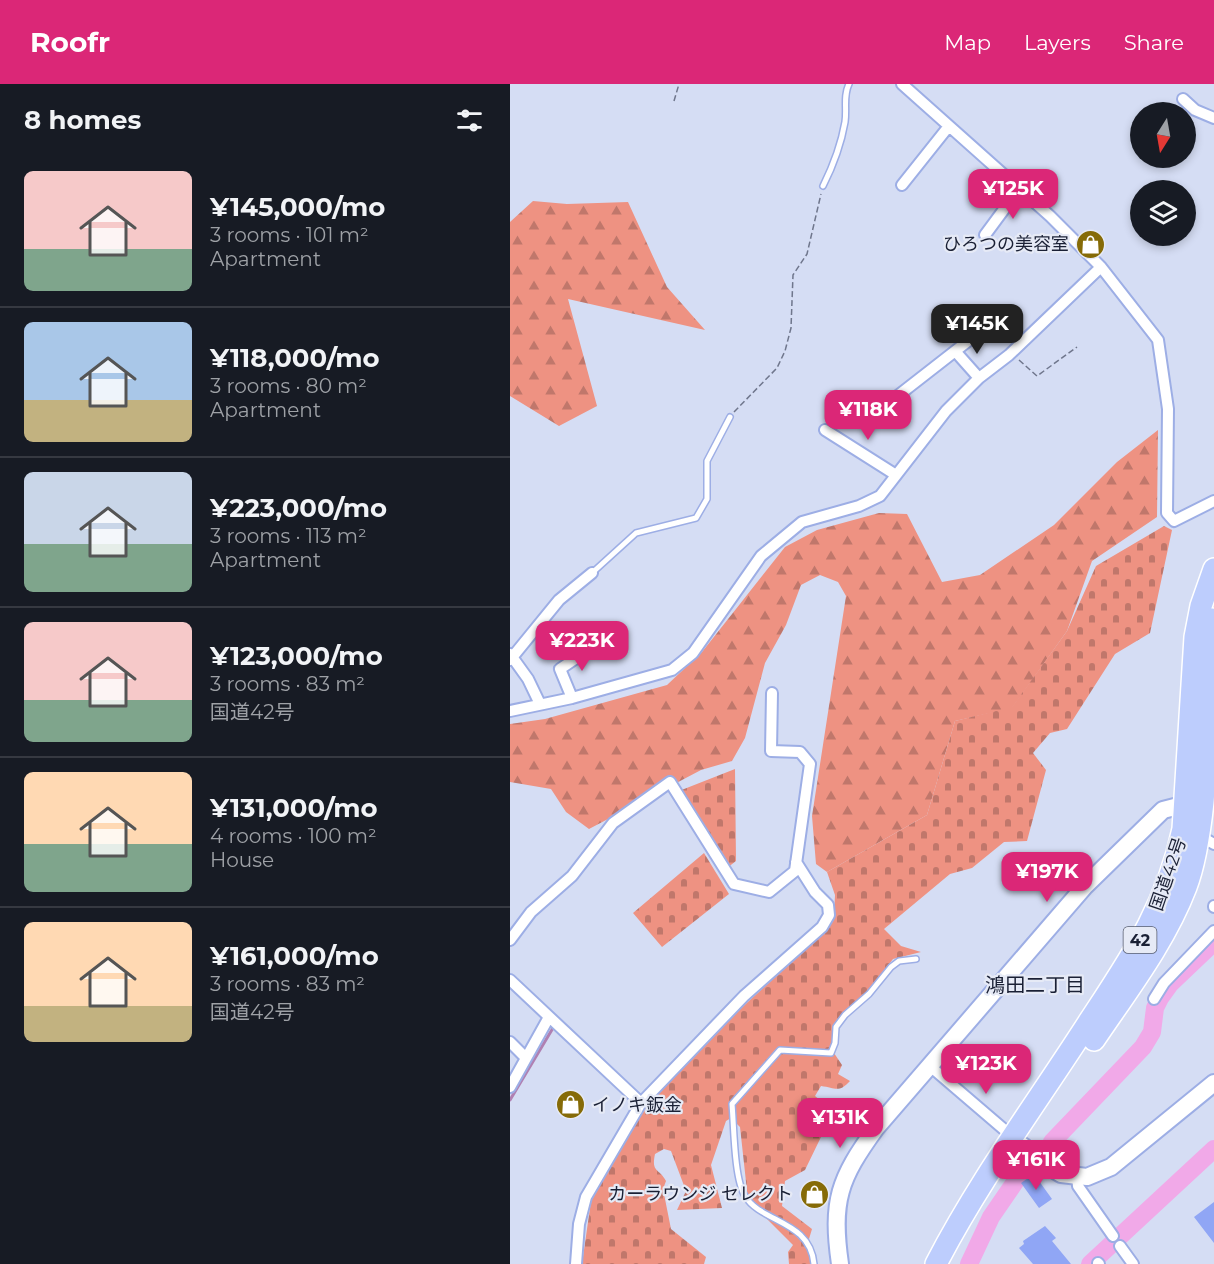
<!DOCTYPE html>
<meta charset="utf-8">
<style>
body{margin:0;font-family:Montserrat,"Noto Sans JP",sans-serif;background:#242831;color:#f1f3f6;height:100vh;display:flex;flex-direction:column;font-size:22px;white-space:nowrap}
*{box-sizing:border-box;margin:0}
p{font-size:20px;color:#9ea1a6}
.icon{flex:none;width:33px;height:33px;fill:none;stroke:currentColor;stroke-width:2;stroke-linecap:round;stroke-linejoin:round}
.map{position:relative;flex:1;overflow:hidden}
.details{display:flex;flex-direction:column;background:#171b24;width:510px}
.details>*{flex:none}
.needle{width:39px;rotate:191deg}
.fabs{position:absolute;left:620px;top:18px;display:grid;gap:12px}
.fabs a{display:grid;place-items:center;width:66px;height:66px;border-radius:50%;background:#171b24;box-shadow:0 3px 9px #0003;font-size:30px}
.price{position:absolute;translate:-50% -51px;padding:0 14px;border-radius:12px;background:#db2777;color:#fff;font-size:20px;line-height:39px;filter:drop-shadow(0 2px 3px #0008)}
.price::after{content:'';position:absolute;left:50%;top:36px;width:18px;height:14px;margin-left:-9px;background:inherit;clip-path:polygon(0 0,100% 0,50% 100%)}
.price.selected{background:#222;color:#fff}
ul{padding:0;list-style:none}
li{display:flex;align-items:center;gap:18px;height:150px;padding:0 24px}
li+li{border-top:2px solid #363941}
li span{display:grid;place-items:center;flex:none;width:168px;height:120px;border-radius:9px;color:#555}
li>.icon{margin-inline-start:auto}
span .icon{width:72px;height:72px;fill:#fffc;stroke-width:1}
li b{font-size:26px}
h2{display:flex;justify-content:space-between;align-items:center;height:72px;padding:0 24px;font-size:26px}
header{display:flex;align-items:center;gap:36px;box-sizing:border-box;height:84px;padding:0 30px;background:#db2777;color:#fff}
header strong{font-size:28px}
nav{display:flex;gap:33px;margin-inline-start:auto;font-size:21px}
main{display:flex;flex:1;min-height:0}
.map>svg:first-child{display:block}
.forest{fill:url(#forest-firs)}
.cemetery{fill:url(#cemetery-stones)}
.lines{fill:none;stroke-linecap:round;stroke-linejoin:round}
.stream{stroke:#b080b2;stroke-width:3}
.river{stroke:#f1a9e8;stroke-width:18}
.building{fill:#90a6f5}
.lane-casing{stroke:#9daee5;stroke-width:8}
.street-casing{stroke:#9daee5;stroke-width:14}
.secondary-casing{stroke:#9daee5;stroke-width:20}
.highway-casing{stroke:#fff;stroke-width:24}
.path{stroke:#6f768c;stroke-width:1.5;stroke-dasharray:6 3;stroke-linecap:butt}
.lane{stroke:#fff;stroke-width:5}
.street{stroke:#fff;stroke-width:10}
.secondary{stroke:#fff;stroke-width:16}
.highway{stroke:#bdcdfd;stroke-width:21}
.labels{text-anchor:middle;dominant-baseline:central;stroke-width:4.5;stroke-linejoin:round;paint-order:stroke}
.shield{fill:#e6eaf6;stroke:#575d6f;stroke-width:1.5}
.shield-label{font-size:16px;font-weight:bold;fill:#1a2035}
.poi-label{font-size:18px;fill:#1a2035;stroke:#e6eaf6;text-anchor:end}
.street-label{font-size:18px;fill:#1a2035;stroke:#e6eaf6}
.neighbourhood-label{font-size:20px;fill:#1a2035;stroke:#e6eaf6}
</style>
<header>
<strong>Roofr</strong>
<nav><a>Map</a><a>Layers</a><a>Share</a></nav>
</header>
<main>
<section class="details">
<h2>8 homes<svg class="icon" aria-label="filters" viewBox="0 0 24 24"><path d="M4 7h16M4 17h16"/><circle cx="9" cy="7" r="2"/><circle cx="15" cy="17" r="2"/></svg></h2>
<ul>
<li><span style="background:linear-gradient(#f6c9c9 65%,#7fa58c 0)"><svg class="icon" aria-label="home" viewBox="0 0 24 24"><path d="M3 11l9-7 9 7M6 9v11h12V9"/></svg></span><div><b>¥145,000/mo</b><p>3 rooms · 101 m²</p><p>Apartment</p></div></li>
<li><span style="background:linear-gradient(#a9c7e8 65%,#c2b280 0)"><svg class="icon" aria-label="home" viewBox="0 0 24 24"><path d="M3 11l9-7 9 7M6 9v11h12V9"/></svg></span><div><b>¥118,000/mo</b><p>3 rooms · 80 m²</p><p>Apartment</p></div></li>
<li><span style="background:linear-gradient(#c9d6e8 60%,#7fa58c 0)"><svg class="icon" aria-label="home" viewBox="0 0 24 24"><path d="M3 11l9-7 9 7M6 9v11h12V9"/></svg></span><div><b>¥223,000/mo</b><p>3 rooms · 113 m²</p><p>Apartment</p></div></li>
<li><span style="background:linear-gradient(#f6c9c9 65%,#7fa58c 0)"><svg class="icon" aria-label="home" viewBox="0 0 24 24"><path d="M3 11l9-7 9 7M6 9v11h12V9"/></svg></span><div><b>¥123,000/mo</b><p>3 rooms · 83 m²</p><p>国道42号</p></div></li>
<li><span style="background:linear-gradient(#ffd9b3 60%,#7fa58c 0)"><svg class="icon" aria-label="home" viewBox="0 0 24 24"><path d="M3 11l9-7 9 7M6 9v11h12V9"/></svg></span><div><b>¥131,000/mo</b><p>4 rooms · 100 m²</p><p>House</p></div></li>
<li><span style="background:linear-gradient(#ffd9b3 70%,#c2b280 0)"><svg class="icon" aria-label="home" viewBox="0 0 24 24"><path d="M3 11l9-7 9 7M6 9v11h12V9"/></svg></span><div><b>¥161,000/mo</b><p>3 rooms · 83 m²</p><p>国道42号</p></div></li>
</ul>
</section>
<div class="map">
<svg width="704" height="1180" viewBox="0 0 704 1180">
<defs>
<pattern id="forest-firs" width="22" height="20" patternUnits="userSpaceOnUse" patternTransform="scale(1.5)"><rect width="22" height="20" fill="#ee9282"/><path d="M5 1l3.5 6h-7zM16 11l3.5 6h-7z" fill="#c0776b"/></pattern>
<pattern id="cemetery-stones" width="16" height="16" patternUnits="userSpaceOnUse" patternTransform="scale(1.5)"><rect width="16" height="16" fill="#ee9282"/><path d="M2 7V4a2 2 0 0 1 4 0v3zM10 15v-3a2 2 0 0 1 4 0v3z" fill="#c0776b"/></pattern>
</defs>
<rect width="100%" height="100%" fill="#d5ddf4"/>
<!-- forest -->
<path class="forest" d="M23,117l34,3 61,-2 39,85 38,43 -137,-31 29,107 -38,20 -49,-30v-174z
M648,346l-1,87 -65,44 -25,70 -55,77 -57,13 -28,94 -100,57 -11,-8 -4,-48 34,-220 -8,-14 -18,-7 -19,10 -15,40 -21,38 -20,75 -13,23 -31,9 -112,59 -23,-17 -15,-23 -41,-7v-58l35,-5 122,-34 35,-33 83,-105 32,-17 62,-17 28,1 35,68 38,-7 74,-50 63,-63z"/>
<!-- cemetery -->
<path class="cemetery" d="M654,442l8,4 -22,103 -35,21 -48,75 -17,4 -17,20 13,17 -19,71 -23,1 -32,26 -22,6 -66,55 17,17 20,6 -28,7 -24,31 -29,30 -6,33 8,12 -4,9 12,7c-11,12 -14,7 -29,5l-6,10 18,15 -1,9 -11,17 -16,33 -20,11 -3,25 30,23 -3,10 2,25h-22l-1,-12 5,-7 -45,-45 -8,-73 -9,-9 -5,3 -15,44 11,43 -45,2 9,-19 -15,-40 -7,-2 -9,5c-4,19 4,14 11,27l-3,8 8,40 35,28 -2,7h-122l9,-63 49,-88 75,-81 93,-85 26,-32 1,-20 -8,-23 100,-57 28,-94 57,-14 55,-76 29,-65z
M225,685l1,92 -9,7 -48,-77z
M194,769l25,41 -67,53 -29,-34z"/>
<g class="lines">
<!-- stream -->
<path class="stream" d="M0,1016l43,-72"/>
<!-- river -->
<path class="river" d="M542,1058l91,-95 9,-15 3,-24 5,-10 10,-14 44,-42
M459,1180l22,-47 26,-38
M580,1180l124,-115"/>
</g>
<!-- building -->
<path class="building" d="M524,1090l18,25 -13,9 -18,-25z
M704,1118v41l-20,-26z
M535,1142l11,12 -4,3 19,23h-38l-14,-16 5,-4 -1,-3z"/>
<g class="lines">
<defs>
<path id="lane" d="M313,102c10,-20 18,-41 22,-64 2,-13 -2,-26 4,-38
M82,489l44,-40 60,-15 11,-19v-38l23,-44
M304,1180c-4,-44 -53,-41 -69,-68 -11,-17 -11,-70 -13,-92l48,-54 51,3 4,-10 1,-16 9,-12 24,-21 22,-27 8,-6 17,-2"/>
<path id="street" d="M392,0l148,132 51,51 57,73 10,69 -1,104 7,8 40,-20
M673,15l12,11 19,8
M392,101l47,-59
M475,151l34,-46
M445,267l24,27
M358,335l109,-85
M315,346l71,45
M0,570l18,25 12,25
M0,576l49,-60 33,-27
M62,614l-12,-29 34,-23
M0,627l62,-13 100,-28 21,-17 68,-97 41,-34 57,-16 21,-10 66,-85 33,-33 30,-23 92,-88
M697,756l7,4
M704,822v1
M0,856l21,-28 41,-36 41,-53 57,-41 64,102 35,8 26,-21 15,-107 -10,-12 -29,-1 1,-58
M0,896l131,123
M644,915l10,-16 50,-52
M0,958l16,16
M420,982l84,72
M0,1003l39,-70
M567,1092l1,10 35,50
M610,1162l13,18
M588,1179l1,1
M66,1180l3,-40 7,-27 55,-94 103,-107 78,-69 7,-12 -1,-10 -13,-13 -19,-30"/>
<path id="secondary" d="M513,1062l14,13 24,15 26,3 24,-10 103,-84
M330,1180c-9,-63 -1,-85 36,-136l209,-242 78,-76 31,-8"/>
<path id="highway" d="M584,956c33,-49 71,-98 92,-153 10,-26 14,-57 17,-85 6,-60 -4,-123 9,-183
M426,1180c44,-85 102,-163 154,-244 42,-64 77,-115 93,-191l12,-192 6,-31 13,-37"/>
</defs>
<!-- lane casing -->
<use href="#lane" class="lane-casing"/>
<!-- street casing -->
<use href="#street" class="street-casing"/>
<!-- secondary casing -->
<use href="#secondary" class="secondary-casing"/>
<!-- highway casing -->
<use href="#highway" class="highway-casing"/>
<!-- path -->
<path class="path" d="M164,17l5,-17
M509,276l18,16 40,-29
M224,328l43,-44 8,-17 6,-23 2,-53 14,-21 14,-60"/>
<!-- lane -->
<use href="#lane" class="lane"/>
<!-- street -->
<use href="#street" class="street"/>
<!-- secondary -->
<use href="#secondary" class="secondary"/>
<!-- highway -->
<use href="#highway" class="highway"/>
</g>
<!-- icons -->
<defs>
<symbol id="shop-disc" viewBox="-11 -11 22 22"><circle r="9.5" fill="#866b07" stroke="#e6eaf6"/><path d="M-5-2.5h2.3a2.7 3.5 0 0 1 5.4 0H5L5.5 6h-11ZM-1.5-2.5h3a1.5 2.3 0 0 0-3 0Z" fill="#fff"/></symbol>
</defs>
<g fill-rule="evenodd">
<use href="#shop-disc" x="564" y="144" width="33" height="33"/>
<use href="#shop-disc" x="44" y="1004" width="33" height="33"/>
<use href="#shop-disc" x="288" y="1094" width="33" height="33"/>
</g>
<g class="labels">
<!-- shield labels -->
<rect class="shield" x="613.5" y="843" width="33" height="26" rx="4.5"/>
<g class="shield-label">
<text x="630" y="856">42</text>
</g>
<!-- poi labels -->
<g class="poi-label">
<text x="559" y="160">ひろつの美容室</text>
<text x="82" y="1021" text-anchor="start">イノキ鈑金</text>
<text x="283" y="1110">カーラウンジ セレクト</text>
</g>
<!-- street labels -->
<g class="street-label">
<text transform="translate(658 790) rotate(-71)">国道42号</text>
</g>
<!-- neighbourhood labels -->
<g class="neighbourhood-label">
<text x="525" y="901">鴻田二丁目</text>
</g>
</g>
</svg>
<div class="fabs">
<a><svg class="needle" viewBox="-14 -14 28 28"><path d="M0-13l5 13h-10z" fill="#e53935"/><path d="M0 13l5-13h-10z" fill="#9ea1a6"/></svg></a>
<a><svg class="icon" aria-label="layers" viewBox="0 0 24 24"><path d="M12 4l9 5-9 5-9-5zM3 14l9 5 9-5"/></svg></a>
</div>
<b class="price" style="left:503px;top:136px">¥125K</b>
<b class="price selected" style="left:467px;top:271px">¥145K</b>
<b class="price" style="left:358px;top:357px">¥118K</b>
<b class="price" style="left:72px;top:588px">¥223K</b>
<b class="price" style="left:537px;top:819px">¥197K</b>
<b class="price" style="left:476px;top:1011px">¥123K</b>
<b class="price" style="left:330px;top:1065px">¥131K</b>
<b class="price" style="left:526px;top:1107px">¥161K</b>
</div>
</main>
